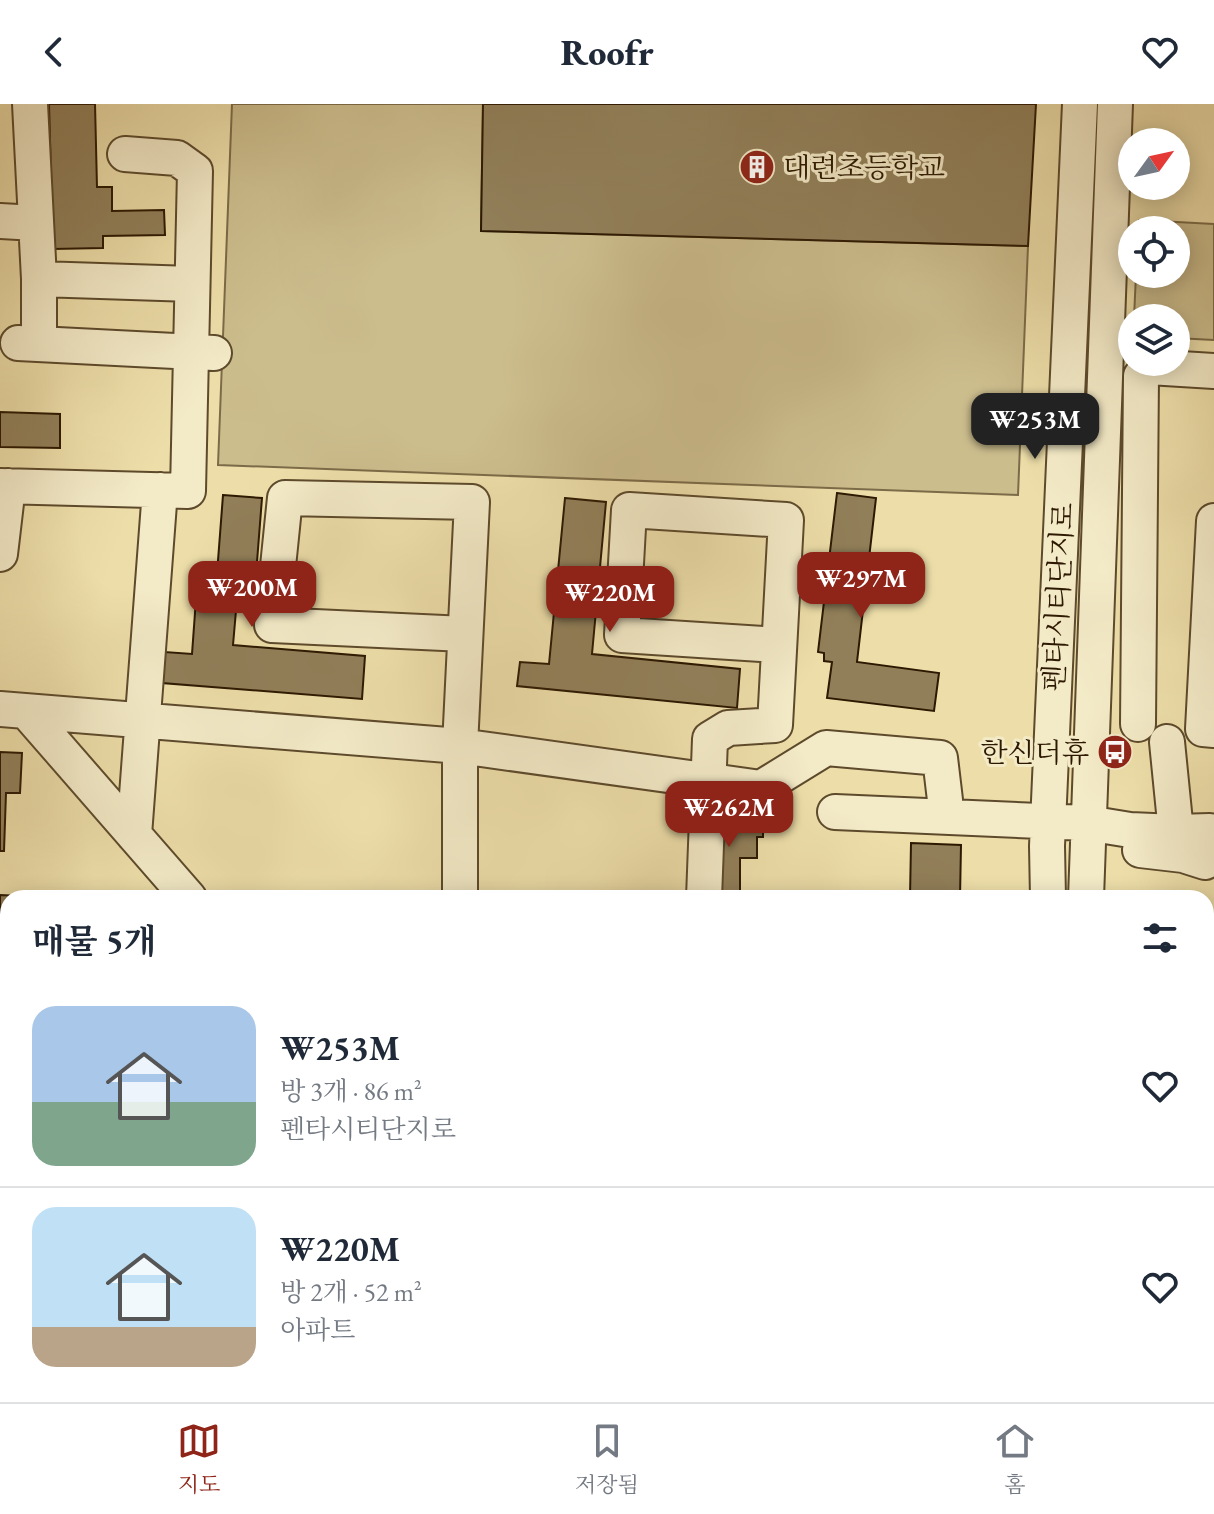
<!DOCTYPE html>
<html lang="ko">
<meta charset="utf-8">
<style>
body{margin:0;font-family:"EB Garamond","Noto Serif KR",serif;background:#f2f2f3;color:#1f2937;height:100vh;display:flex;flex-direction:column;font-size:30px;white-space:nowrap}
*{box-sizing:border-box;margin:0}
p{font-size:26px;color:#747a83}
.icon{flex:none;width:44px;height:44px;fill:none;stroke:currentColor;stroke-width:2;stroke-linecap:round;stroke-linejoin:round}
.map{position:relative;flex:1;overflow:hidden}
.details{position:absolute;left:0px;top:786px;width:1214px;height:512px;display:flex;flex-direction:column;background:#fff;border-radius:24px 24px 0 0;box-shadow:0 4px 20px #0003}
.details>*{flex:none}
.needle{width:52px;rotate:57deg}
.buttons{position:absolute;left:1118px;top:24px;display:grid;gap:16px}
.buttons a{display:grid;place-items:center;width:72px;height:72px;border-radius:50%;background:#fff;box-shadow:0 4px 20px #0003;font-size:40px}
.price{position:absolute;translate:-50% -68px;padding:0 18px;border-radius:16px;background:#8f2418;color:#fff;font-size:26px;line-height:52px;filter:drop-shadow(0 2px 4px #0008)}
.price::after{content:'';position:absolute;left:50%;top:48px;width:24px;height:18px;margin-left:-12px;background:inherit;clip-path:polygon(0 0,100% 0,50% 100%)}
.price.active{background:#222;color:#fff}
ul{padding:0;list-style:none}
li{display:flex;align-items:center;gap:24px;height:200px;padding:0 32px}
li+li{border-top:2px solid #e0e1e3}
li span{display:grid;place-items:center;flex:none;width:224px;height:160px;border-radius:24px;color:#555}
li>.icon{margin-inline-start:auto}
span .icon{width:96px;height:96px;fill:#fffc;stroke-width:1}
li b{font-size:34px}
h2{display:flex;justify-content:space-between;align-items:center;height:96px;padding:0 32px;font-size:34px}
header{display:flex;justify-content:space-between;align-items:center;height:104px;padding:0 32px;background:#fff;font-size:36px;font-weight:800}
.tabs{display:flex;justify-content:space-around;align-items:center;height:112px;border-top:2px solid #e0e1e3;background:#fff;font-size:22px;color:#747a83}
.tabs a{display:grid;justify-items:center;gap:4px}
.tabs .active{color:#8f2418}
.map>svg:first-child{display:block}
.green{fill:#ccbd8d;stroke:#7c6b48;stroke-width:2}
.building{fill:#917f59;stroke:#2d1902;stroke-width:2}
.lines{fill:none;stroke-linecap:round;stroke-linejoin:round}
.minor-casing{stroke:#5d4a2c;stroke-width:38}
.path{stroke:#2d1902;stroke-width:4;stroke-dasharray:2 4;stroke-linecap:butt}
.minor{stroke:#f3eac7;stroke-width:34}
.labels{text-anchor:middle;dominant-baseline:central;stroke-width:6;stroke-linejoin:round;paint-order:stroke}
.poi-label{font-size:28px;fill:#2d1902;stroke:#f3eac7;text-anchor:start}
.street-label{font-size:28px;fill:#2d1902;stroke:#f3eac7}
</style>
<header><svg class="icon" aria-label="back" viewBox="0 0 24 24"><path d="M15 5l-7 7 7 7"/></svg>Roofr<svg class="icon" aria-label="heart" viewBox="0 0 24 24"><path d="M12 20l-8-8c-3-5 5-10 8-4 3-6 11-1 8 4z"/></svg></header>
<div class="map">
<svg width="1214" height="1298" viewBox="0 0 1214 1298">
<rect width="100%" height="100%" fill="#eddea9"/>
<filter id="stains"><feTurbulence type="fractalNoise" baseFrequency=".0025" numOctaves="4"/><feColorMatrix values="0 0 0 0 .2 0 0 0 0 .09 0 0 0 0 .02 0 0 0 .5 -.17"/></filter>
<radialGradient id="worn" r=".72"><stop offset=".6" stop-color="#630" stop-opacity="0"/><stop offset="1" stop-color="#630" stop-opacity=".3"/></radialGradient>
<!-- green -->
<path class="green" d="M232,0h251l-2,127 547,15 -10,249 -800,-30z
M1139,116l75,4v116l-38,-2v-20h-42l2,-44h40v-44h-38z
M0,1058l8,6v226h570l71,8h-649z
M1206,1099l8,1v198h-216l-14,-8h222z"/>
<!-- building -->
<path class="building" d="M49,0h46l2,83h15v24l52,-1 1,25 -62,1v12l-50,1z
M483,0h553l-8,142 -547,-15z
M0,308l60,2v34l-60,-1z
M837,389l39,5 -19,164 82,11 -5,38 -107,-13 5,-36 -8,-1v-8l-6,-1z
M223,391l39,3 -8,102 -17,-1 -4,46 132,11 -3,43 -200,-16 3,-31 27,2 4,-55 19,1z
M565,394l41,4 -14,152 148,15 -3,39 -220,-22 3,-24 29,2z
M0,648l22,1 -2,40h-14l-2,58h-4z
M706,705l57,1v27h-6v21h-17v40h-35z
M911,739l50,2 -1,53h-50z
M0,791l66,3h-58v32h-8z"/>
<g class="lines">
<defs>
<path id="minor" d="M30,0l9,175v65
M0,117l36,2
M39,175l153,5
M18,239l196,10
M0,382l188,5 7,-320 -18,-13 -52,-4
M1214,417l-11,208 11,1
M0,450l8,-68
M0,605l460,37 301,42 65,-40 114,10 5,42
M27,608l162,186
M1138,620l3,-348 8,-9 65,4
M1167,638l9,90
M835,708l252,11 43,7 46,2 34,-1
M134,731l26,-345
M1140,746l43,5 22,7
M460,794v-152l12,-244 -187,-4 -13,127 193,9
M704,794l6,-159 18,-11 47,-3 11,-205 -157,-10 -7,125 156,10
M1048,794l-1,-52 33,-742
M1086,794l29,-794
M0,869h8
M0,899l8,6
M1206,952h8
M1206,1030h8
M1206,1061h8"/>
</defs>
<!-- minor casing -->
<use href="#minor" class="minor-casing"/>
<!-- path -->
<path class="path" d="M0,1042l8,6
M209,1298l1,-8"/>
<!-- minor -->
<use href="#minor" class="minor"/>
</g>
<!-- icons -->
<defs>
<symbol id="building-disc" viewBox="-11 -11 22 22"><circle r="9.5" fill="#8f2418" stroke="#f3eac7"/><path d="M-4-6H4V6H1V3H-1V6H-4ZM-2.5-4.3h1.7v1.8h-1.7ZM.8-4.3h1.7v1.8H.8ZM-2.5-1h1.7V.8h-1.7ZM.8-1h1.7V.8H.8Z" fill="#fff"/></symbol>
<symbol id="bus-disc" viewBox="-11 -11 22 22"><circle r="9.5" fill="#8f2418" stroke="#f3eac7"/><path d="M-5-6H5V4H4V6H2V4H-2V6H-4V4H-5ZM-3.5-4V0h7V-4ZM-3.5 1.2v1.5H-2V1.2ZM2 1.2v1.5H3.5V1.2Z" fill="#fff"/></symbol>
</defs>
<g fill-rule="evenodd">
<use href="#building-disc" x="737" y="43" width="40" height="40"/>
<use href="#bus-disc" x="1095" y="628" width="40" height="40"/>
</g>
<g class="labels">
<!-- poi labels -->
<g class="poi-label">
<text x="783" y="63">대련초등학교</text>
<text x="1089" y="648" text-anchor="end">한신더휴</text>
</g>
<!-- street labels -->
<g class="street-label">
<text transform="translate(1058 493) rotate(-87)">펜타시티단지로</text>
</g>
</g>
<rect width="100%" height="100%" filter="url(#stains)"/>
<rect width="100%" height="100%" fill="url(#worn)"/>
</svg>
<div class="buttons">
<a><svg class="needle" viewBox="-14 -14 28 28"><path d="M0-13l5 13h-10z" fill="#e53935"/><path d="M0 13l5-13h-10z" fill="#747a83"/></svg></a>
<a><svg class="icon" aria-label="locate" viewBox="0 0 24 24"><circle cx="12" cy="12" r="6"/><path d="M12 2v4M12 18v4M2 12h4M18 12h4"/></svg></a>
<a><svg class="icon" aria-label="layers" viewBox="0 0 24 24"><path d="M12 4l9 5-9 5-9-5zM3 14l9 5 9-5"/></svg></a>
</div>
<b class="price active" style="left:1035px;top:357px">₩253M</b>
<b class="price" style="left:861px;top:516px">₩297M</b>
<b class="price" style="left:252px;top:525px">₩200M</b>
<b class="price" style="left:610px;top:530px">₩220M</b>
<b class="price" style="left:729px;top:745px">₩262M</b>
<section class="details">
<h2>매물 5개<svg class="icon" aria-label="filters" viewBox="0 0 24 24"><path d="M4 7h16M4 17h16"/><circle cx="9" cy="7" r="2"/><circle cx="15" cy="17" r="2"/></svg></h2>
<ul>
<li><span style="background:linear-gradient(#a9c7e8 60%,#7fa58c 0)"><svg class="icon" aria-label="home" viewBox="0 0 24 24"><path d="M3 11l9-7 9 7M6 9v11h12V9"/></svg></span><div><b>₩253M</b><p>방 3개 · 86 m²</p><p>펜타시티단지로</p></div><svg class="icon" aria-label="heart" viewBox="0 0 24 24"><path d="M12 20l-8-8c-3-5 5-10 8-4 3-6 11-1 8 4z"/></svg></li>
<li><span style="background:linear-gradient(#bfe0f5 75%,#b9a48a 0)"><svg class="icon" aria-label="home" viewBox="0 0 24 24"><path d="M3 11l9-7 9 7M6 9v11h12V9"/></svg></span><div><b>₩220M</b><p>방 2개 · 52 m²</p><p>아파트</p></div><svg class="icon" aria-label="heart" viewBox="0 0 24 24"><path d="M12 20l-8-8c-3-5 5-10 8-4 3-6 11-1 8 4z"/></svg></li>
</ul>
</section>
</div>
<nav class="tabs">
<a class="active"><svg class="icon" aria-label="map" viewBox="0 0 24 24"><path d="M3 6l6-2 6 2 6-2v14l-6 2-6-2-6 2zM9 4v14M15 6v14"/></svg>지도</a>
<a><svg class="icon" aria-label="saved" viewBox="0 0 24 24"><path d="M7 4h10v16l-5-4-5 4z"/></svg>저장됨</a>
<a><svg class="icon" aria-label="home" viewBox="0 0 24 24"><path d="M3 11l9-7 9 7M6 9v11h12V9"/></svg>홈</a>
</nav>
